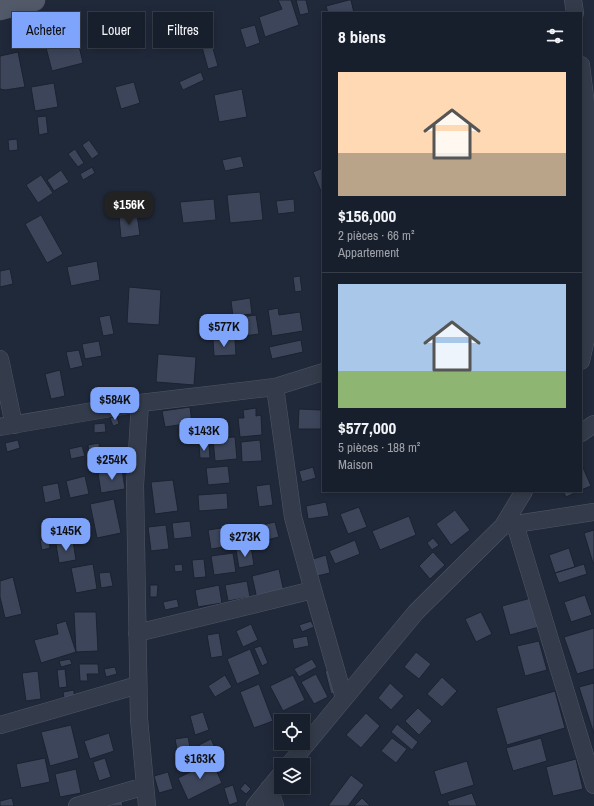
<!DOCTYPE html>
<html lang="fr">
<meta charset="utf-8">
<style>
body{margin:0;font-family:"Archivo Narrow",sans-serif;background:#252c38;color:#f1f3f6;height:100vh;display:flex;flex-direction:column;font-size:15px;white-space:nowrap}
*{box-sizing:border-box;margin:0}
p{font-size:13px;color:#9fa2a9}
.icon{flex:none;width:22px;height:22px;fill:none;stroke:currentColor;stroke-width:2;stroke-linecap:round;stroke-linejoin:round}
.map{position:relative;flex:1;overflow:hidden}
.drawer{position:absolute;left:322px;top:12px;width:260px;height:480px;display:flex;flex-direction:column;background:#181f2c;border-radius:0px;box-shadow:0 2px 10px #0003,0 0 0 1px #363d48}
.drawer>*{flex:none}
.guide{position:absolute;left:12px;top:12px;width:250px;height:36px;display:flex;gap:8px}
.fabs{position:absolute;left:274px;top:714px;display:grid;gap:8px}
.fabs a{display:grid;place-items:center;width:36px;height:36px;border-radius:0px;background:#181f2c;box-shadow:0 2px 10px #0003,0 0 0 1px #363d48;font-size:20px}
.price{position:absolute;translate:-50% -34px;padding:0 9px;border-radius:8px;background:#7fa4fb;color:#111;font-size:13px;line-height:26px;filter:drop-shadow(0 1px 2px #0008)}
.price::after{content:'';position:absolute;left:50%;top:24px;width:12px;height:9px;margin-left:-6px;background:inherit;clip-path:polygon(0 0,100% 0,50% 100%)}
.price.active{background:#222;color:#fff}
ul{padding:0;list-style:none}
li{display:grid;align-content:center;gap:8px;height:212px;padding:0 16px}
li+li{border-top:1px solid #363d48}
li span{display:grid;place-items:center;height:124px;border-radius:0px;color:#555}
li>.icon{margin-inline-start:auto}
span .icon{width:72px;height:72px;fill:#fffc;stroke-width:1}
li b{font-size:17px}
h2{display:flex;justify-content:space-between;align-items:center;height:48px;padding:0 16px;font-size:17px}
.chip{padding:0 14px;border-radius:0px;background:#181f2c;box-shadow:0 2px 10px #0003,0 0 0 1px #363d48;font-size:14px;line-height:36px}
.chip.active{background:#7fa4fb;color:#111}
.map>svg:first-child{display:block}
.building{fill:#3c455a;stroke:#1b2230}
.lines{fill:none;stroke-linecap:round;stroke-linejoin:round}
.minor-casing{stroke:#4f5664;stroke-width:18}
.primary-casing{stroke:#3d4453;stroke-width:23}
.minor{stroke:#343b4a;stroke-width:17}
.primary{stroke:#525a6a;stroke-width:22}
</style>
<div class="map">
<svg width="594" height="806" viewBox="0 0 594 806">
<rect width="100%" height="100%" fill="#20293a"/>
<!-- building -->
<path class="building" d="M278,0h13l8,25 -34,12 -6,-20 23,-8z
M296,0h10l3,13 -9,2z
M349,0h2l3,13h-26l-2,-7z
M74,25l9,38 -31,8 -10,-39z
M255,25l5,18 -14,5 -6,-19z
M212,45l6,21 -10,3 -6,-22z
M18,52l7,35 -20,3 -5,-1v-33z
M201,72l3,8 -21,10 -4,-8z
M134,82l6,21 -19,6 -6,-22z
M54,83l4,24 -23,4 -4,-24z
M242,89l5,28 -28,5 -5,-27z
M46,116l2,17 -9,2 -2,-18z
M17,139l1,11 -9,1 -1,-11z
M89,140l10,14 -7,5 -10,-14z
M75,149l9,14 -6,4 -10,-13z
M241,156l3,11 -19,4 -3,-11z
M92,167l3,6 -12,7 -3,-6z
M323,168v28l-10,-24z
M61,170l8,12 -15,9 -7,-11z
M41,175l12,18 -15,10 -12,-18z
M260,192l3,28 -33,3 -3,-28z
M214,199l2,21 -33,3 -3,-21z
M294,199l1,13 -17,2 -2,-13z
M137,214l3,21 -19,3 -2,-22z
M41,215l22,39 -16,9 -22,-39z
M97,261l3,19 -29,6 -4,-19z
M10,269l3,15 -13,3v-16z
M300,276l2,15 -7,1 -2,-15z
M129,287l32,3 -2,35 -32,-2z
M250,298l2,16 -19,2 -2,-15z
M278,308l1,7 21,-3 3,19 -31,5 -4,-26z
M110,315l4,19 -11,2 -4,-19z
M256,315l3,19 -15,2 -3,-19z
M235,339l1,16 -22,1 -1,-16z
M301,340l2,12 -31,7 -3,-12z
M99,341l3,15 -17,3 -3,-15z
M79,350l4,16 -13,3 -4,-17z
M158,354l38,3 -2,28 -38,-3z
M60,370l5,26 -14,3 -6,-25z
M190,407l2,16 -27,4 -3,-16z
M256,408v8l5,-1 1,20 -22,2 -2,-19h6l-1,-8z
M299,409l22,1v19h-23z
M117,416l2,8 -6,2 -3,-8z
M105,423l1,9 -12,1v-9z
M235,437l2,22 -22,2 -2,-23z
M18,440l2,8 -13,4 -2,-9z
M260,440l2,21 -20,1 -1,-20z
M99,443l1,10 -11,1 -1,-9z
M199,445h10l1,13h-10z
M82,446l3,10 -14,3 -2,-10z
M581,463l10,23 -10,4z
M228,466l2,17 -22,2 -2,-17z
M313,467l3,11 -14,4 -3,-11z
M122,469l3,20 -24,4 -3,-20z
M85,476l4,18 -19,4 -4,-17z
M173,480l5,31 -23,3 -4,-32z
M58,483l3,16 -16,4 -3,-17z
M270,484l3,21 -14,2 -3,-21z
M563,491h16l-13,6z
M227,493l1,16 -29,2 -1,-16z
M114,499l7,34 -24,5 -7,-34z
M326,502l3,14 -21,3 -2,-13z
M359,507l8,20 -19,7 -8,-20z
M455,510l15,20 -19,15 -15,-21z
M409,516l7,19 -36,15 -8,-19z
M190,521l2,16 -18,2 -2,-16z
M275,522l4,15 -37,9 -3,-16z
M166,525l3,24 -18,2 -3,-24z
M234,526l2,19 -25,4 -3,-19z
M594,530v33h-1l-9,-30z
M49,538l1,10 -8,2 -2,-10z
M433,538l6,7 -7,5 -5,-7z
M355,540l5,14 -25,10 -6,-13z
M73,541l3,19 -17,3 -3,-19z
M251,547l3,18 -15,3 -3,-18z
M569,548l6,19 -20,6 -6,-18z
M433,552l12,13 -15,14 -11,-13z
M233,553l3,19 -22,3 -3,-19z
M326,555l4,18 -13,3 -4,-17z
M204,559l2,18 -12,1 -2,-18z
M93,564l4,25 -21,4 -5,-25z
M182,564l1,7 -8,1 -1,-7z
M584,564l3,10 -28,9 -4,-10z
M279,569l5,23 -27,7 -5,-23z
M110,572l3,14 -12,2 -2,-15z
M13,577l9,37 -17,4 -5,-21v-16z
M247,581l3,16 -22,4 -3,-16z
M150,585h8l-1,12h-7z
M219,585l3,18 -24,4 -3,-17z
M585,595l7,20 -21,7 -7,-20z
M531,598l8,29 -29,8 -8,-29z
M177,599l2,8 -14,3 -2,-8z
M74,612h22l2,39 -22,1z
M481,612l11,22 -16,8 -11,-23z
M66,621l10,31 -35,11 -7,-23 24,-6 -2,-10z
M311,621l3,6 -12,5 -3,-7z
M251,624l7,16 -15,7 -7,-16z
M594,628v41l-17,5 -13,-37z
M219,633l4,23 -12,2 -4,-23z
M307,636l2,10 -15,3 -2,-10z
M539,641l8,29 -22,6 -8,-30z
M261,646l7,17 -6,3 -8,-18z
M250,649l10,25 -23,10 -10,-25z
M416,652l15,12 -12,15 -15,-12z
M70,659l2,5 -11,3 -2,-6z
M312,659l5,8 -18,10 -5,-8z
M79,664h19l1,10h-12l1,7h-8z
M115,667l2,7 -11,3 -2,-8z
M65,669l2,18 -8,1 -2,-18z
M331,669l7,23 -7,2 -6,-23z
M38,671l3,28 -15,2 -4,-28z
M316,674l12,23 -14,7 -13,-22z
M225,675l7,12 -17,10 -7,-11z
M293,675l12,25 -22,11 -13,-25z
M442,677l15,14 -15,16 -15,-13z
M390,683l14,13 -13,14 -13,-12z
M594,683v51l-15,-47z
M259,684l14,37 -19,7 -14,-36z
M74,690v6l-10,2 -1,-6z
M555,691l10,37 -58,17 -11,-37z
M418,708l14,13 -13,14 -14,-14z
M203,712l6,18 -14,5 -5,-19z
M366,713l14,13 -19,22 -15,-13z
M397,724l21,18 -6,8 -21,-18z
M71,725l8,33 -29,8 -9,-34z
M109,733l5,18 -24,8 -6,-18z
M188,737l2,10 -13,2 -2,-10z
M392,738l15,11 -11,14 -15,-12z
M541,738l6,23 -34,10 -7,-23z
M211,739l5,11 -11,6 -6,-11z
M45,758l5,24 -29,6 -5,-24z
M105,758l6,19 -12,4 -6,-19z
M185,759l2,7 -10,2 -2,-7z
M576,759l7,30 -30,7 -7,-29z
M212,761l10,22 -34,17 -10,-22z
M467,761l7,24 -33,10 -7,-24z
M76,769l5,24 -21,4 -5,-23z
M168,772l5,17 -14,4 -5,-17z
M351,775l13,10 -16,21h-20z
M245,783l6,6 -5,5 -6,-5z
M233,785l5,17 -9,3 -5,-17z
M472,793l5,13h-28l-2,-5z
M12,798l2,8h-14v-5z
M362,798l8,8h-16z
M122,801l1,5h-13l-1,-2z"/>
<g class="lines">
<defs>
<path id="minor" d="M573,0l2,13
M581,65l10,81 -1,175 -9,40
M0,359l14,66
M323,372l-48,15 18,130 20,73 31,108
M140,403l135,-16
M0,427l140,-24 -5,82 4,234 8,87
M581,433l13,-9
M515,524l79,261
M503,526l91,-14
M137,633l176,-43
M0,725l138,-40
M289,765l127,-153 87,-86 21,-35
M269,788l6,18
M77,806l68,-20
M255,806l26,-32"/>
<path id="primary" d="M0,9l34,-9"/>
</defs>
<!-- minor casing -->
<use href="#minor" class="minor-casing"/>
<!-- primary casing -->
<use href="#primary" class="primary-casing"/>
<!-- minor -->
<use href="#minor" class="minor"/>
<!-- primary -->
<use href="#primary" class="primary"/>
</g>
</svg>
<div class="fabs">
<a><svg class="icon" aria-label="locate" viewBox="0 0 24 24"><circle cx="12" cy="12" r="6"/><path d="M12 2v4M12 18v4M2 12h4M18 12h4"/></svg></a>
<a><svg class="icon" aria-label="layers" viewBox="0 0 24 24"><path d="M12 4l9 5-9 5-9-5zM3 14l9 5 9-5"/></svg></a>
</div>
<b class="price active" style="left:129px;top:226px">$156K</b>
<b class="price" style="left:224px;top:348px">$577K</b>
<b class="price" style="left:115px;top:421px">$584K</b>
<b class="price" style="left:204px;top:452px">$143K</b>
<b class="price" style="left:112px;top:481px">$254K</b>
<b class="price" style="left:66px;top:552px">$145K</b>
<b class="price" style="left:245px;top:558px">$273K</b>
<b class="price" style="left:200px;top:780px">$163K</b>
<div class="guide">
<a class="chip active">Acheter</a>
<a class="chip">Louer</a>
<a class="chip">Filtres</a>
</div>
<section class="drawer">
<h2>8 biens<svg class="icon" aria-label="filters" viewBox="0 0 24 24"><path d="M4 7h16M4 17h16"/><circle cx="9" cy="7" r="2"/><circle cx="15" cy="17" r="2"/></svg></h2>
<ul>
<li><span style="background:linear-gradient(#ffd9b3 65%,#b9a48a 0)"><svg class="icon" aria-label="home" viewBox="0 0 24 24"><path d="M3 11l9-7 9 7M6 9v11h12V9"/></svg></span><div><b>$156,000</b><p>2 pièces · 66 m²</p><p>Appartement</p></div></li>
<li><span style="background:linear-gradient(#a9c7e8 70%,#8fb573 0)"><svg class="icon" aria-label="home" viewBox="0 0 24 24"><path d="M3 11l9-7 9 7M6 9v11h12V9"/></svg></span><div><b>$577,000</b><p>5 pièces · 188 m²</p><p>Maison</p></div></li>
</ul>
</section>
</div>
